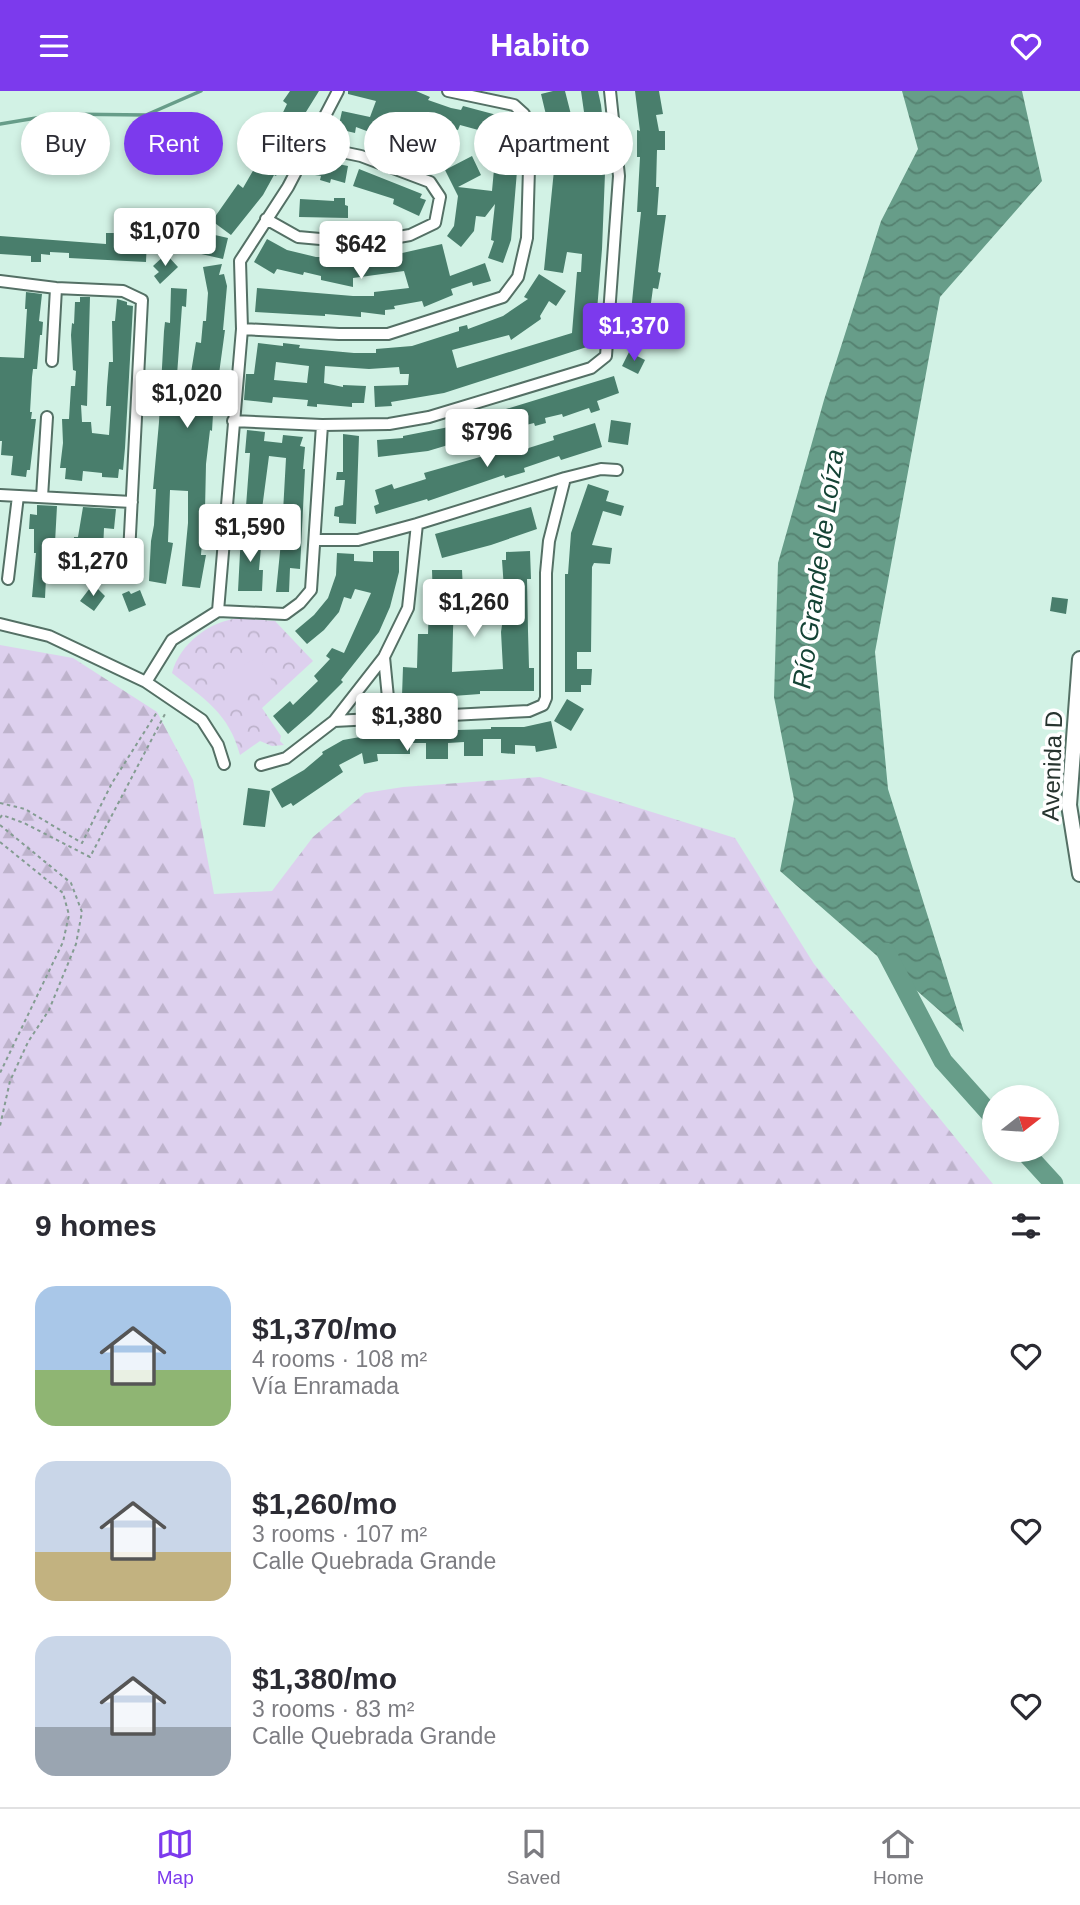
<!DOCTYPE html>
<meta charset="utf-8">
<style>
body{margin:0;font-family:Arial,sans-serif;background:#f2f2f3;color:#2b2b33;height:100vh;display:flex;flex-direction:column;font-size:26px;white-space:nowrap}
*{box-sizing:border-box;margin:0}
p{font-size:23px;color:#7c7c81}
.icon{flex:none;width:38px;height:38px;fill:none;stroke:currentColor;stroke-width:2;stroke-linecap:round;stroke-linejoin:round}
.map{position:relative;height:1093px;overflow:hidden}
.details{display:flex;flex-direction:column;background:#fff;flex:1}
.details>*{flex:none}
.hud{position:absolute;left:21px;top:21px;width:700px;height:63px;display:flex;gap:14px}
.needle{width:46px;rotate:73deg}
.fabs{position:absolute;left:982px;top:994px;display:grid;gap:14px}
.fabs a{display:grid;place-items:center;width:77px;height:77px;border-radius:50%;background:#fff;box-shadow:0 4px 10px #0003;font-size:35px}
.price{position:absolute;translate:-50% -60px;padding:0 16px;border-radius:7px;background:#fff;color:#222;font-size:23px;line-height:46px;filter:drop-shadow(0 2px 4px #0008)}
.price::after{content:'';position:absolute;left:50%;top:42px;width:21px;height:16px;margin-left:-10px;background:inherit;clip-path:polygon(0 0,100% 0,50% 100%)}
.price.on{background:#7c3aed;color:#fff}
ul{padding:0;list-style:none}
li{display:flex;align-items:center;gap:21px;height:175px;padding:0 35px}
li span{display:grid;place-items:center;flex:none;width:196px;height:140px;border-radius:21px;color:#555}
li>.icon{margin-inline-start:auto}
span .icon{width:84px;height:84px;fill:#fffc;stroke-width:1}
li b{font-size:30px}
h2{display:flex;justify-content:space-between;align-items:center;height:84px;padding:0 35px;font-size:30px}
.pill{padding:0 24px;border-radius:32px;background:#fff;box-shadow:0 4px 10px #0003;font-size:24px;line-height:63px}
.pill.on{background:#7c3aed;color:#fff}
header{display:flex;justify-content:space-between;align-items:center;height:91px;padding:0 35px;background:#7c3aed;color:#fff;font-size:32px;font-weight:800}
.dock{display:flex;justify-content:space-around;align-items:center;height:98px;border-top:2px solid #e1e1e2;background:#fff;font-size:19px;color:#7c7c81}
.dock a{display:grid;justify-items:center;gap:4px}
.dock .on{color:#7c3aed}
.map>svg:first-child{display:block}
.forest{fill:url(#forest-firs)}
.park{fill:url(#park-crowns)}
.pitch{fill:#ddd0ee}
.water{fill:url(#water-waves)}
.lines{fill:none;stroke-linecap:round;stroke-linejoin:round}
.stream{stroke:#679d89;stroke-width:3.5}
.river{stroke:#679d89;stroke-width:19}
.building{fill:#497e6c;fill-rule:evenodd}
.street-casing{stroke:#547065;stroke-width:14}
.secondary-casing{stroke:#547065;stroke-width:18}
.path{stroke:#849c92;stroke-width:2;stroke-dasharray:3.5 3.5;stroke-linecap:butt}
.street{stroke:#fff;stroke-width:10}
.secondary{stroke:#fff;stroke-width:14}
.labels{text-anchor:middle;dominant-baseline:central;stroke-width:7;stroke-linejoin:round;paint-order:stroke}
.street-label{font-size:24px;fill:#27342f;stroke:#fff}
.water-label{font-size:26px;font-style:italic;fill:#144335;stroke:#fff}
</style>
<header><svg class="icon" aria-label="menu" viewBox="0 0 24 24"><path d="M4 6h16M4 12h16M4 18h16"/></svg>Habito<svg class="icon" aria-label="heart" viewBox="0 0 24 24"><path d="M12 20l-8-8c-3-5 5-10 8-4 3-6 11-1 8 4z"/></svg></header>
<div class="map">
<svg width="1080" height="1093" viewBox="0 0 1080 1093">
<defs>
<pattern id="forest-firs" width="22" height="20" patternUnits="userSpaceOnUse" patternTransform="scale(1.75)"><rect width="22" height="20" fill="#ddd0ee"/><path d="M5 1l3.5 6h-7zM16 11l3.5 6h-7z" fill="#beb3cc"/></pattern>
<pattern id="park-crowns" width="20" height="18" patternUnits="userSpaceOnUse" patternTransform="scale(1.75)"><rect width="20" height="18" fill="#ddd0ee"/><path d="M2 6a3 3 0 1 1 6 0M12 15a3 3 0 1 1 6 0" fill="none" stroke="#beb3cc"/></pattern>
<pattern id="water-waves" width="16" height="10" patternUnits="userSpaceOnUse" patternTransform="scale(1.75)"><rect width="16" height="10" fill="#679d89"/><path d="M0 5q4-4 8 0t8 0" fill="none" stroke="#558170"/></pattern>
</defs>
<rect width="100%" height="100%" fill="#d2f2e5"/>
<!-- forest -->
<path class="forest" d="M0,554l73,13 84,54 36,68 21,114 58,-3 41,-54 52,-44 38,-6 137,-10 195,61 79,126 179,220h-993z"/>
<!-- park -->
<path class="park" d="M241,527l34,3 38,40 -51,47 19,28 -1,5 4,4 -12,1 -12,-5 -20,14c-11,-42 -36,-56 -68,-82 8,-30 39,-53 69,-55z"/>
<!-- pitch -->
<path class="pitch" d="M259,566l14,26 -40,20 -13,-26z"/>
<!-- water -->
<path class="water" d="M902,0h120l20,90 -102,116 -65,355 13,137 76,243 -184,-161 14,-72 -20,-102 4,-134 46,-163 57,-179 37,-72z"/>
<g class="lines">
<!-- stream -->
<path class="stream" d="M0,33l60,-10 86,1 55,-24"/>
<!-- river -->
<path class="river" d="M886,861l57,109 51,57
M1023,1059l31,34"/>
</g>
<!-- building -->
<path class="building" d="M290,0h29l-23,37 2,1 -8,19 -14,28 -2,-1 -11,20 -32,40 -19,-14 26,-37 5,4 23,-40 21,-44 -4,-3z
M348,0h68l14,6 -2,3 23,8 10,2 2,-4 53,14 -6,30h6l1,21 -4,48 -2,21 -8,23 -15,-5 6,-17 -3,-1 4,-36 -10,13 -9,-1 -2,15 -13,16 -14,-11 7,-10 4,-30 -13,-26 27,-14 9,19 -23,12 34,4 2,-22 -4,2v-22l3,-15 -33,-9 -2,5 -5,-1 -7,16 7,3 -9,21 -21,-9 2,-5 -23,-9 -2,3 -30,-10 2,-6 -16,-6 -1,6 -17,-4 4,-18 28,6 6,-16 -28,-7zM422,25l17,5 -7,18 -18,-7z
M553,0h12l13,51 10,-2 -7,-49h17l3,14 5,43 -4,101 -6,74 -10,-1 7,23 -149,48 -53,9 1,4 -17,1 -1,-21 34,-1 1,-11h-9l-1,-7 -30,2 -44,-3 -1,17 19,4v-2l23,1 -2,17h-12v4l-35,-3v3l-10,-1 1,-6 -35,-3 -1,6 -28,-3 2,-26h8l4,-31 25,3v-3l17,2 -1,3 55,5h22v-4l36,-3 47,-15v-4l8,-2 1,4 35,-13 25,-17 -4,-2 15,-23 27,17 -10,15 -7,-5 -9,15 1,3 -30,21 -2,-5 -57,15 5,18 115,-35 5,-61h4l1,-18 -15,-2 -4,21 -19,-3 11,-110 -6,1 -5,-42h3l-6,-25zM276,271l33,4 -2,17 -33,-3z
M635,0h24l4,23 -7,1 3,16h6v19h-8l-1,37h3l-2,28h9l-8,57 3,1 -3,16 -5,-1 -5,37 5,1 -2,19 -23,-3 13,-130h-4l3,-55h-3v-27l3,1z
M318,69l30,6 -3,17 -14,-4 -1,4 -10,-3 1,-4 -6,-1z
M359,78l63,25 -2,4 6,2 -7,16 -26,-12 1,-5 -41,-13z
M334,107h11v7l3,1v12l-49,-1 1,-18 34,2z
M202,141l26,6 -5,21 -26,-6z
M106,142h17v5l24,1 -1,23 -77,-4v-5l-19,-1v3l-9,-1v8h-10v-6l-31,-2v-18l106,8z
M267,148l20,11 29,7h8v-3l39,4 17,-1 -1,-2 9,-2 1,3 53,-12 8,32 35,-13 6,18 -18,5 -1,-4 -21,7 2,6 -29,12 -2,-6 -28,5 1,3 -10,1v5l-24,-3v5l-36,-3v2l-70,-4 2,-24 96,8h21v-4l35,-4 -5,-17 -51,7v9l-32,-7v-4l-17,-4 -1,3 -26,-6 -3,5 -20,-12z
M166,163l12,13 -18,17 -6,-8 5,-4 -6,-6z
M222,173l-3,11 5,-1 3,12 -4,44h2l-7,51h-3l-3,50 -2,-1 -4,34 -1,46h2v8h-3l-3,37h5l-6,33 -18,-2 6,-63v-32l-18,-1 -2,52 5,1 -7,41 -17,-3 2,-40 3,-16 2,-36h-3l6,-67 5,-91 1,-9 5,1 1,-35 16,1 -1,18 -4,-1 -6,83 12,2 8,-49 5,1 2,-22h3l2,-28 -5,-26z
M26,201l16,2 -3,27 4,1 -1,13h-2l-3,34h-4l-1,8 -2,35h2l-1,7h5l-6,51h-3l-1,7 -15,-2 2,-19 -12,-1 1,-14h-2v-84l24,1 3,-49h-2z
M80,206h10l-3,109 -6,-1 1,17h9l1,11 17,2 2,-29h-5l1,-19 2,-25h4l-1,-41h3l2,-22 10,3v3l6,1 -8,142 -2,22 -4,-1 -1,9 -16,-1v-4l-19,-2 -1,10 -17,-2 1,-11h-6l3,-25 -1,-24h7l2,-33h4l1,-15 -3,-1 -2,-35 1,-12 2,1 1,-22h5z
M629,261l16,8 -7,14 -16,-8z
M614,285l5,17 -22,8 3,9 -9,3 -2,-5 -26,9 -1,-3 -17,4 1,5 -11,3 -1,-3 -28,7 -1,-2 -77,23 -50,6 -1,-17 26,-2v-2l41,-8z
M611,329l20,3 -3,22 -20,-3z
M595,332l7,24 -41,13 -2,-4 -35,12 1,4 -20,6 -1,-3 -76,26 -1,-2 -51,15 -2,-8 5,-2 -4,-14 17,-6 2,5 32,-10 -2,-6 70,-20 1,2 23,-8 1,4 35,-11 -1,-4z
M247,339l18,2 -1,9 18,2 1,-8 20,2 -3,9 5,1 -2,22h2l-5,100 -10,-1 -1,24h-13l7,-70 -38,-2 5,-67h-5zM269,365l17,2 -3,54 -19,-1 -2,-2z
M343,343l16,2 -3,88 -17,-1v-6l-5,-1 1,-9 8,-2 2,-25h-9l1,-8h6z
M588,393l21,7 -3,10 18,5 -3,10 -18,-5 -11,34 20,3 -2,16 -16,-1 -2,4 -1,85h-14v17h15l-1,16h-10v7h-16v-118h3l3,-41z
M37,414l20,1 -3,55 3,1 -2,17 -9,-1 -1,20 -13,-1 4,-44h-2v-24h-5l1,-15 7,1z
M83,416l33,2 -2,20 -10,-1 -1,23h-9l-1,24 -19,-1 2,-24h-3l1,-13h4z
M531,416l6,22 -46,16 -49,13 -7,-24z
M241,443l21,2 -3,34h4l-1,21h-24z
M373,460h26v21l-9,35 -11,25 -38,48 2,2 -32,32 -23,20 -15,-18 17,-15 3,4 25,-24 -4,-5 16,-17 -4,-3 6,-8 12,5 27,-60 -16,-4 -4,10 -7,-2 -5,15 -15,18 -17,14 -12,-13 19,-16 14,-17 8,-23 1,-22 17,1v7l19,1z
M530,460l1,28h-4l1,52 1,37h5v23h-54v3l-27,2h-51l1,-29 14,1 1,-34h10l1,-31h4l-1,-33h30l1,20h-9l-2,82 51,-3 -2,-37 4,-28 -3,-44h4v-8z
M93,493l12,12 -11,15 -14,-10z
M140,499l6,15 -17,7 -7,-18 7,-3 2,3z
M1052,506l16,2 -2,15 -16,-3z
M567,608l17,10 -13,22 -17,-10z
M551,630l6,27 -21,4 -1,-6 -20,-1v9l-14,-1v-14h-18v17h-19v-14l-16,1v16h-22v-16h-16v11h-33l1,7 -14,3 -2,-11 -23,12 4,7 -50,34 -2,-3 -9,5 -11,-19 33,-19 19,-16 -1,-2 21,-12 40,-7h74v-3l34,-1v-2h33z
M248,697l22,3 -5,36 -22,-2z"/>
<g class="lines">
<defs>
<path id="street" d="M266,128l32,18 67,6 45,-8 25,-12 5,-26 -10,-15 -69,-26 -53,-11
M0,190l56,7 67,3 19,9 -13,254 -9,18
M242,238l97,5h49l115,-37 15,-20 9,-39 2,-70 -5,-54 -10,-9 -66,-14
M52,270l4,-73
M233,330l89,4 67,-1 40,-7 162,-49 15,-12 13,-180 -9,-85
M0,404l132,7
M42,406l5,-80
M316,449h42l59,-16 148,-46 36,-9 16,1
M8,488l10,-83
M218,520l67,3 15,-11 11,-13 11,-165
M0,533l49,12 97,46 56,38 16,25 6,19
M384,566l6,61
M146,591l26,-42 46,-29 24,-282 -2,-68 48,-74 50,-96
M334,630l50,-64 24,-49 9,-84
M261,674l25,-7 48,-37 195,-10 14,-6 3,-7v-125l3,-32 16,-63"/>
<path id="secondary" d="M1080,568l-11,146 11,69"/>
</defs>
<!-- street casing -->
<use href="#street" class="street-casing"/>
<!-- secondary casing -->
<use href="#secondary" class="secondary-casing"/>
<!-- path -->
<path class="path" d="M0,712l25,6 57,34 30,-60 45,-71
M0,727l2,-3 22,8 66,34 75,-143
M0,734l71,58 11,29 -6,32 -27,66 -21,32 -18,39 -10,45
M0,751l63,51 6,22 -6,27 -63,131"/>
<!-- street -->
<use href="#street" class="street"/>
<!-- secondary -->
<use href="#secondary" class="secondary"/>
</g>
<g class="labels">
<!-- street labels -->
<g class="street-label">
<text transform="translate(1052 675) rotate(-88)">Avenida D</text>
</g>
<!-- water labels -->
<g class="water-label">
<text transform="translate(818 478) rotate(-82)">Río Grande de Loíza</text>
</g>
</g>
</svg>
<div class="fabs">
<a><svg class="needle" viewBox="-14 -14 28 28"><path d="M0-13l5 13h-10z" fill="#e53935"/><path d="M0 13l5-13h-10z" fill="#7c7c81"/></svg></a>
</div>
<b class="price" style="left:165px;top:177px">$1,070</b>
<b class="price" style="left:361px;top:190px">$642</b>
<b class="price on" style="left:634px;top:272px">$1,370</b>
<b class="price" style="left:187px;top:339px">$1,020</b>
<b class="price" style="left:487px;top:378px">$796</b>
<b class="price" style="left:250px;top:473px">$1,590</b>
<b class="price" style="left:93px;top:507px">$1,270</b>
<b class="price" style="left:474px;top:548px">$1,260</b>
<b class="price" style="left:407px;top:662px">$1,380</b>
<div class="hud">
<a class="pill">Buy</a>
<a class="pill on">Rent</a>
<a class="pill">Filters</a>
<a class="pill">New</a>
<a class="pill">Apartment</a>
</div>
</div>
<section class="details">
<h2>9 homes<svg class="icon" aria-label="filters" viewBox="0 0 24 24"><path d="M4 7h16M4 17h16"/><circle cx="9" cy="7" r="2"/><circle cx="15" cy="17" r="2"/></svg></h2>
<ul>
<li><span style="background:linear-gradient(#a9c7e8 60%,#8fb573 0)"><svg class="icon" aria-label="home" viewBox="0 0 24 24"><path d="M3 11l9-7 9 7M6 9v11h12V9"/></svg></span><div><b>$1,370/mo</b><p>4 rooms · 108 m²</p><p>Vía Enramada</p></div><svg class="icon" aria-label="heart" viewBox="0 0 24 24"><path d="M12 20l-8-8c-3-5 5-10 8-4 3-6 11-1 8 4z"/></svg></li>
<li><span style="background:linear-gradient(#c9d6e8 65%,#c2b280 0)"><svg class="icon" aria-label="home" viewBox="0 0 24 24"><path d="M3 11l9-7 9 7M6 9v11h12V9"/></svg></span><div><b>$1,260/mo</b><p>3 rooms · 107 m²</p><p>Calle Quebrada Grande</p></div><svg class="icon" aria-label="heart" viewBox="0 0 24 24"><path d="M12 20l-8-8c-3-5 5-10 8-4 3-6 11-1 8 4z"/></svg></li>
<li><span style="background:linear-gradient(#c9d6e8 65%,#9aa5b1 0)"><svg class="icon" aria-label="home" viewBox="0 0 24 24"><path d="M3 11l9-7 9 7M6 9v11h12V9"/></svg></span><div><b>$1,380/mo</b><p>3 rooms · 83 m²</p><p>Calle Quebrada Grande</p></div><svg class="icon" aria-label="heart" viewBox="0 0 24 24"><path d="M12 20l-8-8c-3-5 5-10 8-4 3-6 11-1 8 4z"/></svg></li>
</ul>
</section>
<nav class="dock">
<a class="on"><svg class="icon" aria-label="map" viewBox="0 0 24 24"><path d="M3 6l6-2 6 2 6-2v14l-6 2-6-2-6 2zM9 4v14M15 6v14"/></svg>Map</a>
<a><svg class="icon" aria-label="saved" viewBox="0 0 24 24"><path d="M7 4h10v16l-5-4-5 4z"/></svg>Saved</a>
<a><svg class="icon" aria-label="home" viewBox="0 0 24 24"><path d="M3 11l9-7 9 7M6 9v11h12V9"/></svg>Home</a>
</nav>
